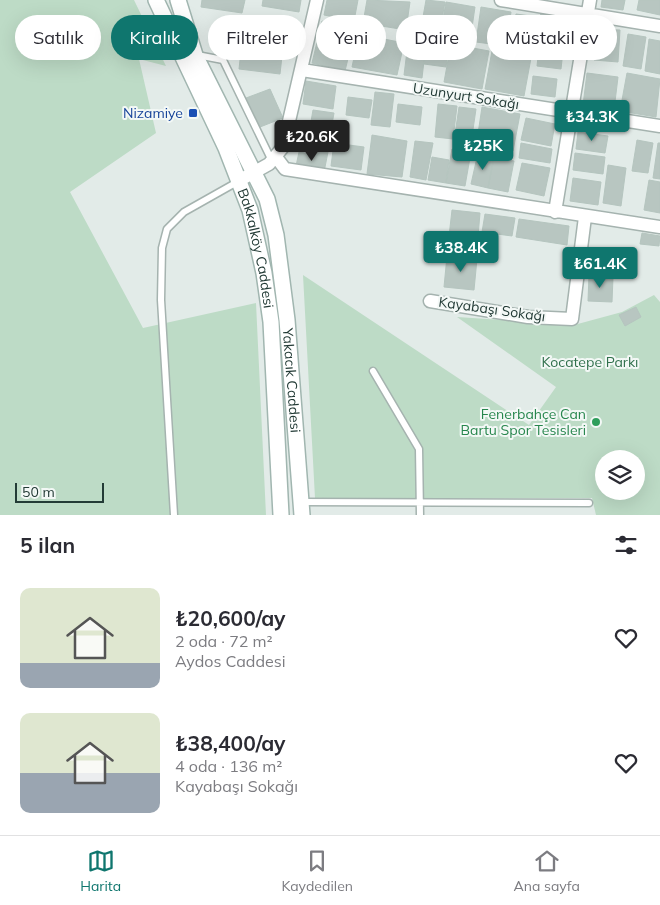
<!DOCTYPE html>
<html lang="tr">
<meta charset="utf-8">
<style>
body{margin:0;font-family:Mulish,sans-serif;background:#f2f2f3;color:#2b2b33;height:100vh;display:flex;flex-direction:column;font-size:19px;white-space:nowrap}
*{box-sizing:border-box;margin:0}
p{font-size:16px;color:#7c7c81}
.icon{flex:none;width:28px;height:28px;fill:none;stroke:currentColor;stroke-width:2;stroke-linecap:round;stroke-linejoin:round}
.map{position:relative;height:515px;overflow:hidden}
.panel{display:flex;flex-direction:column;background:#fff;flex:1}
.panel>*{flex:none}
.banner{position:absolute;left:15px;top:15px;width:630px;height:45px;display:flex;gap:10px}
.controls{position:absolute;left:595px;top:450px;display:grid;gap:10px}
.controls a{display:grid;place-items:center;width:50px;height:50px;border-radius:50%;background:#fff;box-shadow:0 5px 20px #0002;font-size:25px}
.scale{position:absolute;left:15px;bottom:12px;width:89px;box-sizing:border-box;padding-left:5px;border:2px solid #233b36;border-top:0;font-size:14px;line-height:18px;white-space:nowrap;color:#233b36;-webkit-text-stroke:4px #f3f8f6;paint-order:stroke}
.price{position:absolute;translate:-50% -42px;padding:0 11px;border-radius:5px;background:#0f766e;color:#fff;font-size:16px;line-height:32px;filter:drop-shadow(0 1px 2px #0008)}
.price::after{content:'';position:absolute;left:50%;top:30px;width:15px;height:11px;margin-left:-8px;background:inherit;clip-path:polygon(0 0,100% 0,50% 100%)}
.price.current{background:#222;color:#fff}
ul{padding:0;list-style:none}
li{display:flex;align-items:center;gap:15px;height:125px;padding:0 20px}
li span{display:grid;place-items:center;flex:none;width:140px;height:100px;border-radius:10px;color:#555}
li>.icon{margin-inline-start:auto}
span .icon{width:60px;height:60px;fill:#fffc;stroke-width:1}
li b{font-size:21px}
h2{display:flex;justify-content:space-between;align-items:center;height:60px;padding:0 20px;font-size:21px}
.chip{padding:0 18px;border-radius:22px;background:#fff;box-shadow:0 5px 20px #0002;font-size:18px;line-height:45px}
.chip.current{background:#0f766e;color:#fff}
.tab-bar{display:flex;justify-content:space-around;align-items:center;height:70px;border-top:1px solid #e1e1e2;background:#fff;font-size:14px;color:#7c7c81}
.tab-bar a{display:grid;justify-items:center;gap:2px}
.tab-bar .current{color:#0f766e}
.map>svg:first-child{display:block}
.green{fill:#bddbc6;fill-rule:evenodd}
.building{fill:#b8c6c1;stroke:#b5c5bf}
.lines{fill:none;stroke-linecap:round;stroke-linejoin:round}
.service-casing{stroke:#a5b3af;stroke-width:9}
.minor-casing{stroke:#a5b3af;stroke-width:15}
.secondary-casing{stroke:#a1b6b0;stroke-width:18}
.service{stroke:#fff;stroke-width:6}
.minor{stroke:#fff;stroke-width:12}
.secondary{stroke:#fff;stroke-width:15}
.transit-dot{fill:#1a4fb4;stroke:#f3f8f6;stroke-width:2}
.leisure-dot{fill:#2e9e5b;stroke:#f3f8f6;stroke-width:2}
.labels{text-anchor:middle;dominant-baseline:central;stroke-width:4;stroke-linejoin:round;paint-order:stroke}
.street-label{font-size:14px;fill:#233b36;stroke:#f3f8f6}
.transit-label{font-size:14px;fill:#164399;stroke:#f3f8f6;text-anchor:end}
.park-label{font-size:14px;fill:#30704c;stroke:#f3f8f6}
.leisure-label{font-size:14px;fill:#27864d;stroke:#f3f8f6;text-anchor:end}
</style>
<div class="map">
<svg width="660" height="515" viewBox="0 0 660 515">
<rect width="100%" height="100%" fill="#e2ebe8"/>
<!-- green -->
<path class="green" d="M0,0h134l32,66 -27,-7 17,74 -86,59 73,136 113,-25 10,212h-266z
M303,275l226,150 27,-38 -99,-70 117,8 48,-13 32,-17 6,7v213h-64l-4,-17h-277zM604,459h32v32h-32z"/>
<!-- building -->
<path class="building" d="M202,0h43l-3,13 -41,-6z
M263,0h38l-2,12 -37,-6z
M327,0h31l-4,21 -30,-6z
M367,0l43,2 -4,28 -43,-7z
M426,0l19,2 -6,34 -19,-2z
M602,0h23l-2,10 -22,-3z
M639,0h21v15l-23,-5z
M446,2l29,5 -5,34 -30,-5z
M481,7l30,5 -5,34 -30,-4z
M541,13l33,8 -6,25 -33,-8z
M516,14l22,3 -6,35 -22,-3z
M251,16l44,8 -5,26 -44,-7z
M322,21l33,9 -4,16 -33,-9z
M596,29l24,1 -2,32 -24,-2z
M359,34l45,9 -7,32 -45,-8z
M628,34l18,3 -5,32 -18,-3z
M318,38l33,8 -6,25 -33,-8z
M649,39l11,2v33l-15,-3z
M408,43l18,1 -4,34 -18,-3z
M427,44l22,3 -3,20 -22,-3z
M451,44l38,7 -7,38 -38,-7z
M539,48l24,3 -2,18 -24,-3z
M241,51l41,5 -2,18 -41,-5z
M492,51l39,7 -7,38 -39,-7z
M587,73l31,4 -4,33 -31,-5z
M627,73l33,6 -4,38 -36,-6z
M533,76l24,3 -2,18 -24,-3z
M306,81l30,5 -3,23 -30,-5z
M270,89l13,29 -23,9 -14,-29z
M375,92l19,2 -4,33 -19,-2z
M348,97l24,3 -3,18 -23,-3z
M398,104l24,3 -2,18 -24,-3z
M438,104l19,2 -4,33 -18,-2z
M459,107l17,2 -5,34 -17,-2z
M482,107l38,7 -7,37 -37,-4z
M313,110l21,3 -3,17 -21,-3z
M526,118l29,6 -4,22 -30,-6z
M317,130l15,2 -5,25 -15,-3z
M578,132l30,4 -3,17 -29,-4z
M372,135l35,6 -5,36 -35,-3z
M637,140l16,3 -5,30 -16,-2z
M415,141l18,2 -7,37 -16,-3z
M334,143l30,4 -3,23 -30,-4z
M521,143l31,6 -2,14 -31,-5z
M658,143h2v36l-7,-1z
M452,149l19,3 -6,34 -19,-3z
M299,152l28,5 -3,15 -28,-6z
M478,153l16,4 -6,31 -17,-4z
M575,153l30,4 -2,17 -30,-4z
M432,157l17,3 -3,23 -18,-3z
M494,158l20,3 -6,31 -20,-4z
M522,163l28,5 -6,28 -28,-6z
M608,165l18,3 -5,38 -18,-3z
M573,178l28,4 -3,23 -28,-4z
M649,180l11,2v31l-16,-3z
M452,210l28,3 -3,35 -29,-3z
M485,214l30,4 -3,18 -30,-4z
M519,219l50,7 -2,19 -51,-8z
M642,233l18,3 -1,10 -19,-2z
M447,256l30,3 -3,31 -30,-3z
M589,275l24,2 -1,25 -24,-1z
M636,307l5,10 -16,9 -6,-11z"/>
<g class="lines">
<defs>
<path id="service" d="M197,55l26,5 49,101
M373,371l46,78 1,66
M302,502l287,1
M174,515l-13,-215 1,-52 5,-19 17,-17 55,-31"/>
<path id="minor" d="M501,0l159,26
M302,70l358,56
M276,157l9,12 375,58
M240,180l29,-16 14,-17 34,-147
M555,212l35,-212
M430,301l98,16 44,2 13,-102"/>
<g id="secondary">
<path id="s1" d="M156,0l70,148 24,62 14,63 7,49 10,193"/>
<path id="s2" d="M178,0l17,55 72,144 9,36 11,85 15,195"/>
</g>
</defs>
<!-- service casing -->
<use href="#service" class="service-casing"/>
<!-- minor casing -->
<use href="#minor" class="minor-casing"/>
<!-- secondary casing -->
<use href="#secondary" class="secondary-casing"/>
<!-- service -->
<use href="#service" class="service"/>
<!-- minor -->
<use href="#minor" class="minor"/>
<!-- secondary -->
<use href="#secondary" class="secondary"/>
</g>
<!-- markers -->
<rect class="transit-dot" x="188" y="108" width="10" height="10" rx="2.5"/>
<circle class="leisure-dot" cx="596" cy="422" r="5"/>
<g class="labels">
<!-- street labels -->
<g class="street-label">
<text transform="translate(466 96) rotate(9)">Uzunyurt Sokağı</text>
<text stroke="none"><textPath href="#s1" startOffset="269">Bakkalköy Caddesi</textPath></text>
<text transform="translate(492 309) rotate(8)">Kayabaşı Sokağı</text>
<text stroke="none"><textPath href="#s2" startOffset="402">Yakacık Caddesi</textPath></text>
</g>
<!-- transit labels -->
<g class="transit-label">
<text x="183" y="113">Nizamiye</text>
</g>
<!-- park labels -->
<g class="park-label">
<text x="590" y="362">Kocatepe Parkı</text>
</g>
<!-- leisure labels -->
<g class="leisure-label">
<text x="586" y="414">Fenerbahçe Can<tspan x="586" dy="16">Bartu Spor Tesisleri</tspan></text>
</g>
</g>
</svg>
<div class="controls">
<a><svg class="icon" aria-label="layers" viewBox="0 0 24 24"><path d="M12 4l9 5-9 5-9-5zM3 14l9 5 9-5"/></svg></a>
</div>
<div class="scale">50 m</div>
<b class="price" style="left:592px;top:142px">₺34.3K</b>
<b class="price current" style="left:312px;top:162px">₺20.6K</b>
<b class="price" style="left:483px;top:171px">₺25K</b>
<b class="price" style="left:461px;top:273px">₺38.4K</b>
<b class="price" style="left:600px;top:289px">₺61.4K</b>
<div class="banner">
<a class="chip">Satılık</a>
<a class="chip current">Kiralık</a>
<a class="chip">Filtreler</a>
<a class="chip">Yeni</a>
<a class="chip">Daire</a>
<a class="chip">Müstakil ev</a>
</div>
</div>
<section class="panel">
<h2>5 ilan<svg class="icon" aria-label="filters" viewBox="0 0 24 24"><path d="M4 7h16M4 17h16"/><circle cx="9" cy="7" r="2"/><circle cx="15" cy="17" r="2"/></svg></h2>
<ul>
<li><span style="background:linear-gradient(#dfe7d0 75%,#9aa5b1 0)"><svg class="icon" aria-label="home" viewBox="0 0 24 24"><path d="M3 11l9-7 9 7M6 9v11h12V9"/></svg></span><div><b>₺20,600/ay</b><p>2 oda · 72 m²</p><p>Aydos Caddesi</p></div><svg class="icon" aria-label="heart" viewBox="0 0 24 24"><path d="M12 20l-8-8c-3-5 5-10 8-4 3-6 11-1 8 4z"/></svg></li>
<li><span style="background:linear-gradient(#dfe7d0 60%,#9aa5b1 0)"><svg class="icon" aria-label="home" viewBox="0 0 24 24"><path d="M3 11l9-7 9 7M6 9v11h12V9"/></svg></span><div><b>₺38,400/ay</b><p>4 oda · 136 m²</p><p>Kayabaşı Sokağı</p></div><svg class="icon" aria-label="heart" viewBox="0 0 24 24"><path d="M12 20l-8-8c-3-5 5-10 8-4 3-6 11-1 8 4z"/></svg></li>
</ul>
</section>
<nav class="tab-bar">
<a class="current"><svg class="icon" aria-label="map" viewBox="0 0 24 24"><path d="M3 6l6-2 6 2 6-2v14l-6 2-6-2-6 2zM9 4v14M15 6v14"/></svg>Harita</a>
<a><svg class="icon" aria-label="saved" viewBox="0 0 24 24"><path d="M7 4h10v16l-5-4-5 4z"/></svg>Kaydedilen</a>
<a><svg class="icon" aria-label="home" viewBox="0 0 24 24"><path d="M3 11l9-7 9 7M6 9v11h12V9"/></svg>Ana sayfa</a>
</nav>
